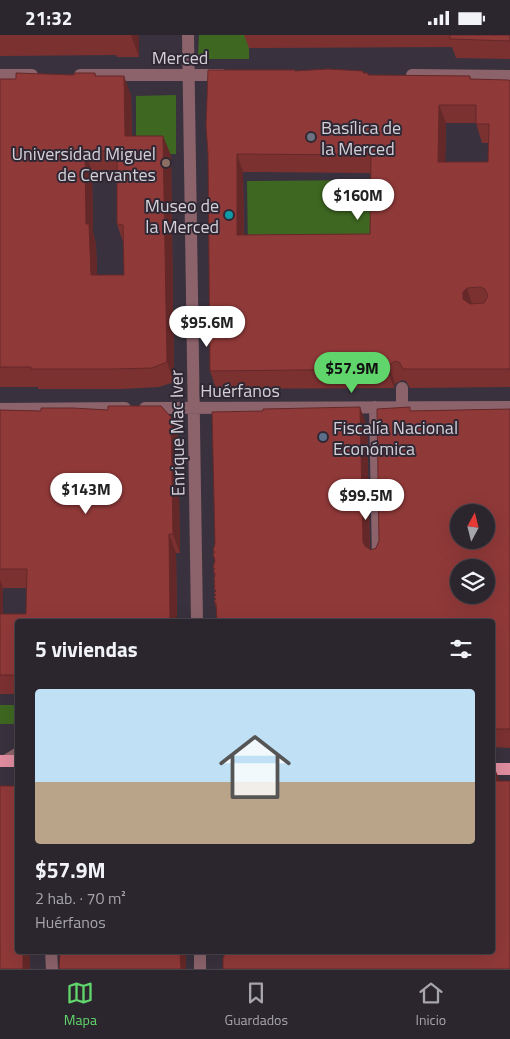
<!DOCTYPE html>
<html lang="es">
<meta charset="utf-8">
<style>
body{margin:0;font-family:"Titillium Web",sans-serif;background:#332e36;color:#f1f3f6;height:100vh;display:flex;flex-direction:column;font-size:19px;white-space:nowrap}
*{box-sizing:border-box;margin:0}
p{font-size:16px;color:#a6a5aa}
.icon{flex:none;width:28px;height:28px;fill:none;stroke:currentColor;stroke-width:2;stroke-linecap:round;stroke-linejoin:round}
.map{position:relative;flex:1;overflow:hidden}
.drawer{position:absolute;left:15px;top:584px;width:480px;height:335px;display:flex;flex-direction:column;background:#2b262e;border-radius:5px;box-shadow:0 5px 20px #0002,0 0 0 1px #47434a}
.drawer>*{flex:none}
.needle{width:32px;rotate:7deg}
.fabs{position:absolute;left:450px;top:469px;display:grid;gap:10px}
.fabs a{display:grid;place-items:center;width:45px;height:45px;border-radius:50%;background:#2b262e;box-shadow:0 5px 20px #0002,0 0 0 1px #47434a;font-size:25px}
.price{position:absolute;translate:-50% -42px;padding:0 11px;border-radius:18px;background:#fff;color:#222;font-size:16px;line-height:32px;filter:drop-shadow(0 1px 2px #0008)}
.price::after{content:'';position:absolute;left:50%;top:30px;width:15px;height:11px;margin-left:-8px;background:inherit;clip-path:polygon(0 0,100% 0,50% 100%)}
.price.selected{background:#60d56b;color:#111}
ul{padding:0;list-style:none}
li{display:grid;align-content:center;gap:10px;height:265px;padding:0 20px}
li span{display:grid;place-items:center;height:155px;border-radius:5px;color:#555}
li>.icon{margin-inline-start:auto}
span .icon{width:90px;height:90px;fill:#fffc;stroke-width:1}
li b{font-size:21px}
h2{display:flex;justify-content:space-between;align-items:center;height:60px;padding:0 20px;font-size:21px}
.status{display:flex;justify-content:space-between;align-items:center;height:35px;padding:0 25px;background:#2b262e;direction:ltr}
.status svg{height:14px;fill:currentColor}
.tabs{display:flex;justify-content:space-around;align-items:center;height:70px;border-top:1px solid #47434a;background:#2b262e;font-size:14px;color:#a6a5aa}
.tabs a{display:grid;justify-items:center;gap:2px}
.tabs .selected{color:#60d56b}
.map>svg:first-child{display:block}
.green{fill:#3e6721}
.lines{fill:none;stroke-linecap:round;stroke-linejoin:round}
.minor{stroke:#8c636b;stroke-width:12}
.major{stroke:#e08ea0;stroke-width:12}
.wall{fill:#7c3131;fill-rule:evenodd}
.shaded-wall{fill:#652828}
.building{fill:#903939;stroke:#652828;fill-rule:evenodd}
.worship-dot{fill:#6b7280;stroke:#2f2834;stroke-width:2}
.education-dot{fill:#8d6e63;stroke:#2f2834;stroke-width:2}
.culture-dot{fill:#0f9aa8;stroke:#2f2834;stroke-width:2}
.service-dot{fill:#5c6f8a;stroke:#2f2834;stroke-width:2}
.labels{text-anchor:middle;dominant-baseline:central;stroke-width:4;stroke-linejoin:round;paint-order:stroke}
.street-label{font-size:18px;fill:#d4d0d7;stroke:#2f2834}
.poi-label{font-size:18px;fill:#d4d0d7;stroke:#2f2834;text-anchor:start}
</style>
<div class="status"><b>21:32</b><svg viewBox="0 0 49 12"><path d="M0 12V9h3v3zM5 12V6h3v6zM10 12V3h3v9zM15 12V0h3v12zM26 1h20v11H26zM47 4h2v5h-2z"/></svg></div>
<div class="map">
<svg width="510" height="934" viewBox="0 0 510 934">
<rect width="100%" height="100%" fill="#39323e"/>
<!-- green -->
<path class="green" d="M199,0h50v24h-47l-4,-4z
M176,60v59h-40v-58z
M370,145v69l-122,1 -1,-69z
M0,670h13l3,2v14l-3,3h-13z"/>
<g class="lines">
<!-- minor -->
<path class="minor" d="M188,0l9,586
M0,40h32
M80,40h142
M412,40l98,1
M402,353v19
M375,372l3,153
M145,373l365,-1
M0,374l125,-1
M5,726l13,-8
M51,916l1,18
M200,916v18"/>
<!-- major -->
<path class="major" d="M0,726h18
M492,734h18"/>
</g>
<!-- wall -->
<path class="wall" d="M0,0h139v22h-22l-1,-2 -116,1z
M244,0h266v24l-54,-1 -4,-11 -203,1z
M295,36l69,2 5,2 101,1 1,3 39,2v306l-100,1 -4,-7 -4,-1 -7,4 -1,4 -178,1 -6,-18 -2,-217zM446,88h30l6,20h6v19h-43zM243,137l128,1 -1,61 -126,1z
M95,38l1,3 35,19 1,41 39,19 3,227 -15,5 -38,2h-83v-2h-38v1v-309h16zM117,135v54l6,18 1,33h-27l-1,-31 -3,-11 -1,-62z
M510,374v339l-18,-1v-126l-276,-13 -2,-7 1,-1 -1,-3 1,-1 -1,-3 1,-1 -1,-4 1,-1 -1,-3 1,-1 -1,-3 1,-5 -2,-4 1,-1 -1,-3 2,-6 -2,-11 154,-124 3,123 1,1 5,-2 3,-7 32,-130z
M0,375l41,1 67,-1 70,26 2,117h-4l1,68h-159v73h-18zM3,553h24l-1,26h-23z"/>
<!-- shaded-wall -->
<path class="shaded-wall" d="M131,0h8v22z
M124,41l7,19 1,61 -7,-20z
M439,70l7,18 -1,58 -7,-19z
M163,101l8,19 3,227 -7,-20z
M85,116l7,20 1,62 3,11 2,51 -7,-20 -5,-51z
M237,119l6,18 1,81 -7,-18z
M467,253l6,19 -10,-8v-7z
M389,330l6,19 -1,4 -7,-19z
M360,372l7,19 3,134 -7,-18z
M171,382l7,19 2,117 -7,-19z
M169,499l7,19 1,68h-7z
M0,545l3,8v45l-3,-7z
M494,731l7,18 -7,-3z
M23,916h7v18h-7z
M180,916h6v18h-5z"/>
<!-- building -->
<path class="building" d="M450,0h60v6l-60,-2z
M328,34l35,2v2h5v2l102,1v3l39,1 1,1v288h-107l-3,-6 -5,-2 -6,4 -2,4 -177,2 -2,-217 -2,-28 2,-56h87v1zM439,70h37v19h13l-1,38h-50zM237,119l134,1 -1,79 -133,1zM480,252l5,2 3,7 -4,7 -14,1 -7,-5v-7l4,-4z
M16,38l58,2v-2h21v3h29l1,60h38l4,226 -15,6 -39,1h-82v-2h-31v-288h16zM85,116h32v73l6,1 1,50h-33l-2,-51h-3z
M108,371h53l10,11 2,117h-4l1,87h-152v54h-18v-61h26l1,-45h-27v-159l41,1v-3h32l35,2z
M360,372l3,135 2,4 6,4 5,-2 3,-7 -2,-132 33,-2v4l100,-2v320h-18v-108h-275l-1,-18 -2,-2 2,-2 -2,-2 2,-2 -2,-2 2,-2 -2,-3 1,-2 -1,-2 1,-2 -1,-2 1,-7 -2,-2 2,-2 -2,-2 2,-6 -2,-7 2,-2 -2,-2 2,-6 -3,-132 51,-1v-2zM459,478h27v27h-27zM459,532h27v28h-27z
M492,731h2v15h16v188h-287v-12h1v-6h268z
M0,751h18v165h5v18h-23z
M60,916h120l1,18h-122z"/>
<!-- markers -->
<circle class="worship-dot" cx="311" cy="102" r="5"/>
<circle class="education-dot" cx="166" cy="128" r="5"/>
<circle class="culture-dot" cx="229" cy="180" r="5"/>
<circle class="service-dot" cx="323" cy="402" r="5"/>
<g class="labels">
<!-- street labels -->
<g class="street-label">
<text x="180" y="22">Merced</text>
<text x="240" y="355">Huérfanos</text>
<text transform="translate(177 398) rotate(-91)">Enrique Mac Iver</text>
</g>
<!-- poi labels -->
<g class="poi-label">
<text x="321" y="92">Basílica de<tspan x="321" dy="21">la Merced</tspan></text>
<text x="156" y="118" text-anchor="end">Universidad Miguel<tspan x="156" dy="21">de Cervantes</tspan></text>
<text x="219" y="170" text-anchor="end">Museo de<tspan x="219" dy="21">la Merced</tspan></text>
<text x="333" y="392">Fiscalía Nacional<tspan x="333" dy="21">Económica</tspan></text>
</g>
</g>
</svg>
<div class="fabs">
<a><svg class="needle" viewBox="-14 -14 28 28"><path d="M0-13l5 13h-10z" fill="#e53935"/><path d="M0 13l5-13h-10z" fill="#a6a5aa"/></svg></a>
<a><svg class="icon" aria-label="layers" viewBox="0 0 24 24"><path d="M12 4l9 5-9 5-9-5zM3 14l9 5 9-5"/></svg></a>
</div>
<b class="price" style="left:358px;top:186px">$160M</b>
<b class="price" style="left:207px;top:313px">$95.6M</b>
<b class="price selected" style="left:352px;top:359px">$57.9M</b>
<b class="price" style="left:86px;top:480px">$143M</b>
<b class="price" style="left:366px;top:486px">$99.5M</b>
<section class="drawer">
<h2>5 viviendas<svg class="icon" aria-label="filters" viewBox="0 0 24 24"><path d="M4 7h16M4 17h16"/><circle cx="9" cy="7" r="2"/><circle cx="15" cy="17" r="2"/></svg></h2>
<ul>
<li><span style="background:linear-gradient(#bfe0f5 60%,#b9a48a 0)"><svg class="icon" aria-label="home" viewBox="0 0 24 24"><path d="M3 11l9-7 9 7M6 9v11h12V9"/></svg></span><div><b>$57.9M</b><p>2 hab. · 70 m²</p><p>Huérfanos</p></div></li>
</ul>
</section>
</div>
<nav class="tabs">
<a class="selected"><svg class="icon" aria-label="map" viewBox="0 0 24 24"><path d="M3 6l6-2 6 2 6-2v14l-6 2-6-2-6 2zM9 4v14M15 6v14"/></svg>Mapa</a>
<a><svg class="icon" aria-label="saved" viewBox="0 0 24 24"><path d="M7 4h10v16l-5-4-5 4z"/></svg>Guardados</a>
<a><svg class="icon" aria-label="home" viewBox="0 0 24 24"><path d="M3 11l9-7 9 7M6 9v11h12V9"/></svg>Inicio</a>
</nav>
